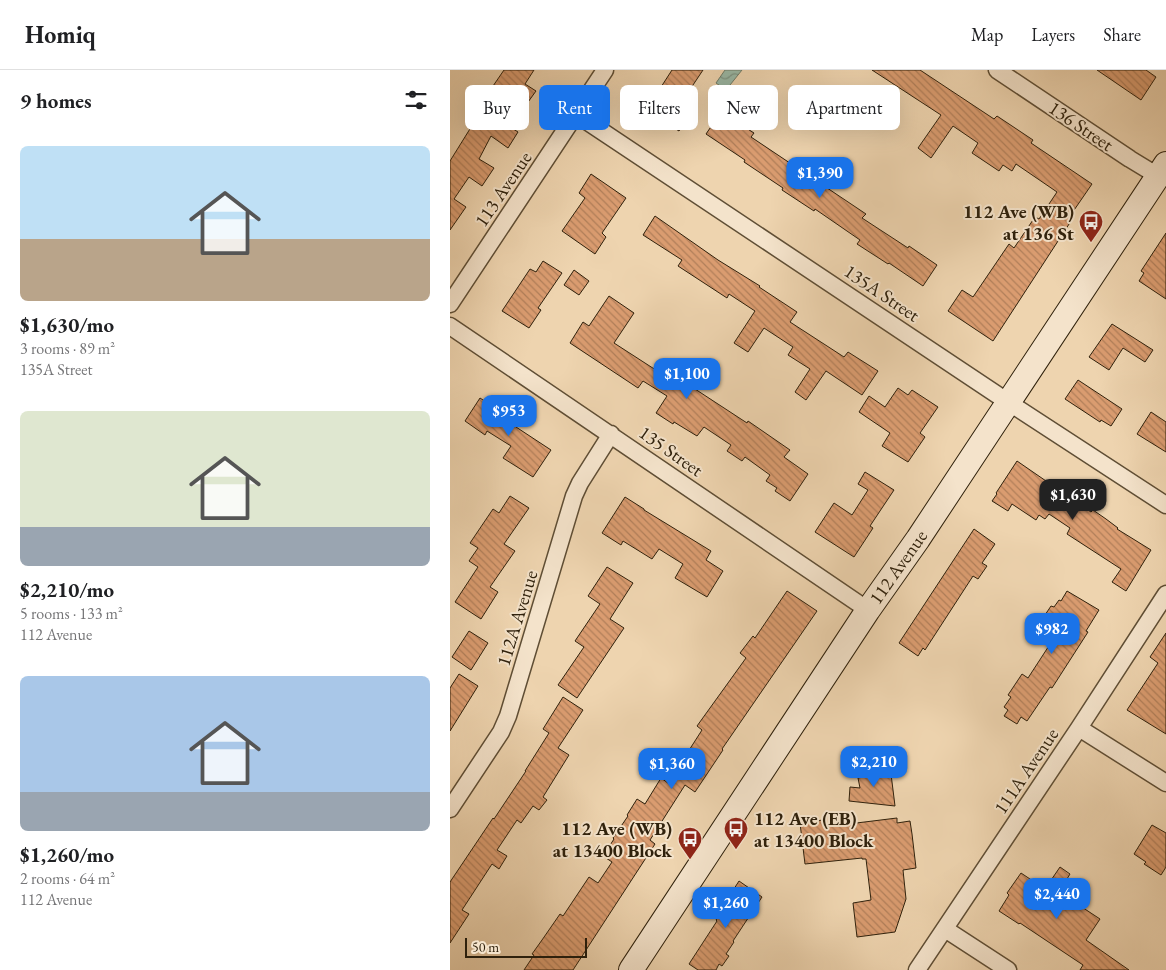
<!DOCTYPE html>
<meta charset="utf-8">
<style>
body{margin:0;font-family:"EB Garamond",serif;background:#f6f6f6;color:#202124;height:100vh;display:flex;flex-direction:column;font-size:19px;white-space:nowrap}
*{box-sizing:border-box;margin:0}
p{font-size:16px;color:#757577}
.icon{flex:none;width:28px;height:28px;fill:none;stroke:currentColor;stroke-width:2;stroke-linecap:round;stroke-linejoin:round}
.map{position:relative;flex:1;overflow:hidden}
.sheet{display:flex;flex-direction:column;background:#fff;width:450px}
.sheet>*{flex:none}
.banner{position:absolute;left:15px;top:15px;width:475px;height:45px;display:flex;gap:10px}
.scale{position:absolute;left:15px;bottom:12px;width:122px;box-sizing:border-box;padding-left:5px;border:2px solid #2f210c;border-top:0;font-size:14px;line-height:18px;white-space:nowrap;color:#2f210c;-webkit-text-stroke:4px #f4e3cb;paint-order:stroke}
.price{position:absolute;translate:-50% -42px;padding:0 11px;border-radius:10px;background:#1a73e8;color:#fff;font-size:16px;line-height:32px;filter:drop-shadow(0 1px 2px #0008)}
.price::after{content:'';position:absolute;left:50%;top:30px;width:15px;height:11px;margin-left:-8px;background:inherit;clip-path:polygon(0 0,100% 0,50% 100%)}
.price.current{background:#222;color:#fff}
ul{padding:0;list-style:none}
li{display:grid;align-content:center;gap:10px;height:265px;padding:0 20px}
li span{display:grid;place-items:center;height:155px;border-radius:8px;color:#555}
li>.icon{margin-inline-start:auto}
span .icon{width:90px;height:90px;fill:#fffc;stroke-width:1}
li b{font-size:21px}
h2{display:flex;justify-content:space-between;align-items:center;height:60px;padding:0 20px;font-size:21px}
.chip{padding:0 18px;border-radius:8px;background:#fff;box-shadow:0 5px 20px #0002;font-size:18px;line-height:45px}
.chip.current{background:#1a73e8;color:#fff}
header{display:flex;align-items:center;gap:30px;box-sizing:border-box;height:70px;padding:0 25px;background:#fff;border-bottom:1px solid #e0e0e0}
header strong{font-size:24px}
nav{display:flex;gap:28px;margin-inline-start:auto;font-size:18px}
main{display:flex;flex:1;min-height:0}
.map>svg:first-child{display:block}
.water{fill:url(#water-waves);stroke:#6f7c69}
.building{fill:url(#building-back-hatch);stroke:#2f210c}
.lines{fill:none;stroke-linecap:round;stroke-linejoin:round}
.street-casing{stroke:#5f4e35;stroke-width:19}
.secondary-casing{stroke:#2f210c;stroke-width:26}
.street{stroke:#f4e3cb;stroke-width:16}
.secondary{stroke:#f4e3cb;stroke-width:24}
.labels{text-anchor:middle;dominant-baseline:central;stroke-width:4;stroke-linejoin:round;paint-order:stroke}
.street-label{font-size:19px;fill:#2f210c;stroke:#f4e3cb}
.poi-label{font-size:19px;font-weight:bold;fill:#2f210c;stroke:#f4e3cb;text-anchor:end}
</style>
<header>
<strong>Homiq</strong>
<nav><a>Map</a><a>Layers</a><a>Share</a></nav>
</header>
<main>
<section class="sheet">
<h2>9 homes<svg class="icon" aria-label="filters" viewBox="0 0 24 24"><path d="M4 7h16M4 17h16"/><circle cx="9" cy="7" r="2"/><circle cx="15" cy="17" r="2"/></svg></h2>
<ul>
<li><span style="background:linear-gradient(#bfe0f5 60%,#b9a48a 0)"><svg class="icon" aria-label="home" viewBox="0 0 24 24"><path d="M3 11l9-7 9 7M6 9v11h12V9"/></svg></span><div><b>$1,630/mo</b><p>3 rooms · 89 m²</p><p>135A Street</p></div></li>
<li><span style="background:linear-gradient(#dfe7d0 75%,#9aa5b1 0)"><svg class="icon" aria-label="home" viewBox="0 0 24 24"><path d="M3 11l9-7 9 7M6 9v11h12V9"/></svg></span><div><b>$2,210/mo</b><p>5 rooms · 133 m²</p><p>112 Avenue</p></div></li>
<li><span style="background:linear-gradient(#a9c7e8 75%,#9aa5b1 0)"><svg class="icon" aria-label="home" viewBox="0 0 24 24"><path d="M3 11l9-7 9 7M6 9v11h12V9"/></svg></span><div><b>$1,260/mo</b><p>2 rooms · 64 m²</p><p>112 Avenue</p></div></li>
</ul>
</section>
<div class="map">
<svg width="716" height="900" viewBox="0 0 716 900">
<defs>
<pattern id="water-waves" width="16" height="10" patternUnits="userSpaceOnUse" patternTransform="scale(1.25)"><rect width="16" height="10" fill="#9ab9a7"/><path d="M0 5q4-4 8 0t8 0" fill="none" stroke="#7e9686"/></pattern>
<pattern id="building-back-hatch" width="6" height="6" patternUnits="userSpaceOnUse" patternTransform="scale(1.25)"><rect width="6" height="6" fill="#da9c70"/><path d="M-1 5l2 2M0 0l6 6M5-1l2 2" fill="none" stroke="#b17f5a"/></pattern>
</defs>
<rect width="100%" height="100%" fill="#eed4af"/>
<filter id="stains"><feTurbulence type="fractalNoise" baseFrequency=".004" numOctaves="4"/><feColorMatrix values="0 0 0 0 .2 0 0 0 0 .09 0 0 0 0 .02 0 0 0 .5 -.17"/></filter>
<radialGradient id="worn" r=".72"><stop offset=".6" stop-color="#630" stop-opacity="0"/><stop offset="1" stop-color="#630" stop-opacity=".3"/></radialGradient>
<!-- water -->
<path class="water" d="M275,0h17l-16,20 -10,-7z"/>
<!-- building -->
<path class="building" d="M54,0h30l-9,14 11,7 -26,36 8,5 -10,16 -17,-12 -12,23 15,9 -12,18 -13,-9 -15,22 12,8 -16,23v-69l23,-37 -4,-3z
M222,0h31l-16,24 5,3 -11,17 6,4 -8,13 -14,-9 -3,6 -31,-19 10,-15 11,7z
M422,0h48l74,49 3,-3 36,24 -2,3 61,41 -22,32 3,2 -80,123 -45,-30 14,-21 11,7 36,-53 5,4 21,-31 4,2 18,-27 -41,-28 -4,7 -9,-6 -4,6 -27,-18 6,-10 -25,-17 -22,32 -13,-10 23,-33z
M647,0h49l10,7 -15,23z
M271,42l33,21 -3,4 115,77 -4,4 46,30 1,-2 28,19 -14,21 -34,-23 -1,1 -31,-20 3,-4 -45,-31 -1,2 -32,-21 1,-2 -39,-26 1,-2 -39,-26z
M141,104l35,24 -24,35 4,4 -11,17 -33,-23 23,-33 -6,-5z
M205,146l63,44 42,26 -1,1 38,25 -7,10 54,35 4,-5 30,19 -16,24 -36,-24 -20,29 -11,-8 15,-23 -22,-14 5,-8 -29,-19 -16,24 -14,-9 21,-32 -26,-17 -2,4 -49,-32 4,-6 -39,-25z
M716,163v66l-27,-18 5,-8 -3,-2z
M93,191l19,12 -24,35 3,2 -12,18 -27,-17 28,-42 6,3z
M124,200l15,11 -10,14 -15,-10z
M159,226l25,17 -20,30 48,31 4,-7 31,20 -2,2 52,34 1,-2 42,29 -6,7 24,17 -18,27 -15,-10 2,-3 -11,-7 4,-6 -25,-18 -3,4 -15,-10 4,-6 -27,-18 -7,9 -23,-14 -1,2 -17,-11 11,-17 -24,-15 -5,7 -68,-45 13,-21 6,4z
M662,254l41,26 -8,12 -22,-14 -14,22 -20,-13z
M628,310l44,29 -11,17 -10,-6 -1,2 -35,-23z
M448,318l10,7 4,-5 26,17 -18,26 5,4 -17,25 -26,-16 8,-13 -31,-21 10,-16 16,11z
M30,328l38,25 -2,4 35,23 -18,27 -30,-19 8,-12 -24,-15 -2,4 -20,-14z
M701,342l15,10v30l-29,-18z
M567,391l74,51 2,-2 13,9 12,9 -1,1 34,21 -25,41 -14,-9 9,-13 -54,-35 3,-6 -21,-14 -4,5 -6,-4 -3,5 -24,-16 -4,7 -16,-10 5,-7 -1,-1z
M415,402l29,18 -24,36 3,2 -19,29 -39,-25 19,-29 18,12 16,-25 -10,-6z
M60,426l19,12 -25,36 11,7 -25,36 8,5 -17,27 -26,-17 23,-35 -9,-6 9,-13 -8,-5 23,-34 6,4z
M175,427l19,12v1l67,41 -5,9 17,11 -16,26 -32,-19 8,-14 -24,-15 -7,10 -29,-18 -2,4 -19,-12z
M524,459l21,15 -13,19 5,3 -9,13 -5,-3 -48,74 -2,-2 -5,8 -19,-13z
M157,497l26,16 -23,36 14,9 -47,70 -19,-13 26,-38 -9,-6 25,-37 -12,-8z
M337,521l30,20 -95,138 1,1 -28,42 -10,-7 -35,55 5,4 -82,126h-49l10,-15 -2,-1 10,-14 18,-26 3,2 26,-39 9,6 14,-21 -9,-6 11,-17 -1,-1 15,-22 -1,-1 10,-16 8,5 16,-26 7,5 34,-53 -5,-4 49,-68 -6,-5 13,-17 2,2z
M617,521l32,19 -13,21 2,1 -36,56 -2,-1 -23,34 -6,-4 -4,7 -13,-8 4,-6 -4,-3 7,-10 -3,-2 14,-21 6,4 28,-43 -17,-11 12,-18 3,1 5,-7 2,1z
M19,561l19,12 -17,27 -19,-13z
M716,563v101l-39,-24 31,-47 -8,-6z
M9,604l19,12 -28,45v-43z
M113,627l20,13 -25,38 11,7 -26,42 4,3 -8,10 -6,-4 -12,17 -4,-3 -20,30 10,6 -8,13 -7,-5 -30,46 7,4 -19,29v-61l43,-64 1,1 32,-48h-1l24,-38 -6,-4z
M432,697l1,8 8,-1 4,32 -46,-5 1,-14 10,1 -2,-10 6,-1 -1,-8z
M447,748v5l13,-2 2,13 4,34 -13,2 3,29 -11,33 -38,5 -4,-34 18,-3 -5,-41h-4v-1l-57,6 -5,-41 23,-3 1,7z
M702,755l14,8v34l-5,8 -17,-11 2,-2 -12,-8z
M610,797l10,7 -11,18 41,27 -14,21 43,30h-49l3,-5 -63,-42 -1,1 -20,-13 10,-16 -2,-2 14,-20 24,16z
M289,811l23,16 -29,44 1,1 -8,12 3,2 -7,10 -3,-2 -3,6h-18l-9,-6 28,-43 -1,-1 18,-27 -2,-1z"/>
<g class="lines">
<defs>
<path id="street" d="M547,0l133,89 28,17
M126,44l432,288 158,103
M0,234l155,-234
M0,256l418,284
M629,658l87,55
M0,739l51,-77 7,-16 66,-220 6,-13 31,-49
M495,859l63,41
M467,900l162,-242 87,-134"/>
<path id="secondary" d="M181,900l237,-360 50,-71 248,-375"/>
</defs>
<!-- street casing -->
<use href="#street" class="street-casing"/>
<!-- secondary casing -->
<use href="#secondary" class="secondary-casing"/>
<!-- street -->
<use href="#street" class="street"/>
<!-- secondary -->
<use href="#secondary" class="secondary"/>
</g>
<!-- icons -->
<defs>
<symbol id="bus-pin" viewBox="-11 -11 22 30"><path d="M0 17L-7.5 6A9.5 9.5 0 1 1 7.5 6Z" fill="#8f2418" stroke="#f4e3cb"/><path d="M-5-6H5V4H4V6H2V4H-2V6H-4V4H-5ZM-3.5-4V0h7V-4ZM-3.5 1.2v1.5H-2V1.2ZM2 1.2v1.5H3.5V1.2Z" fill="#fff"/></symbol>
</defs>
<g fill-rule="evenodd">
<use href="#bus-pin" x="627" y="138" width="28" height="38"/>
<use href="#bus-pin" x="272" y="745" width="28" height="38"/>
<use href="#bus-pin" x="226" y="755" width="28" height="38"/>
</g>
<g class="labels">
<!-- street labels -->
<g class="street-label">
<text transform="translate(631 56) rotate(34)">136 Street</text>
<text transform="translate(53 119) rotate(-56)">113 Avenue</text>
<text transform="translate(432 223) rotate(34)">135A Street</text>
<text transform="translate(221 381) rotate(35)">135 Street</text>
<text transform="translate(448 497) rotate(-55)">112 Avenue</text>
<text transform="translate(67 548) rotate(-73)">112A Avenue</text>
<text transform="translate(576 701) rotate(-56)">111A Avenue</text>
</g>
<!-- poi labels -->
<g class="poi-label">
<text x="624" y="141">112 Ave (WB)<tspan x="624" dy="22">at 136 St</tspan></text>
<text x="304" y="748" text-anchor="start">112 Ave (EB)<tspan x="304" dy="22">at 13400 Block</tspan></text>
<text x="222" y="758">112 Ave (WB)<tspan x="222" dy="22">at 13400 Block</tspan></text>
</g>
</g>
<rect width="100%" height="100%" filter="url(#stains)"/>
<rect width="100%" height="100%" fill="url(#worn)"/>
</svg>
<div class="scale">50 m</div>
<b class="price" style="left:370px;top:129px">$1,390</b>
<b class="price" style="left:237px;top:330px">$1,100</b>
<b class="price" style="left:59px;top:367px">$953</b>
<b class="price current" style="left:623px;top:451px">$1,630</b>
<b class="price" style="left:602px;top:585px">$982</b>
<b class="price" style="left:424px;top:718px">$2,210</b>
<b class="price" style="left:222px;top:720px">$1,360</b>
<b class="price" style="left:607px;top:850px">$2,440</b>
<b class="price" style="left:276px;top:859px">$1,260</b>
<div class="banner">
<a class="chip">Buy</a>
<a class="chip current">Rent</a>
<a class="chip">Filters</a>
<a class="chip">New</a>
<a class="chip">Apartment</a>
</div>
</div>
</main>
